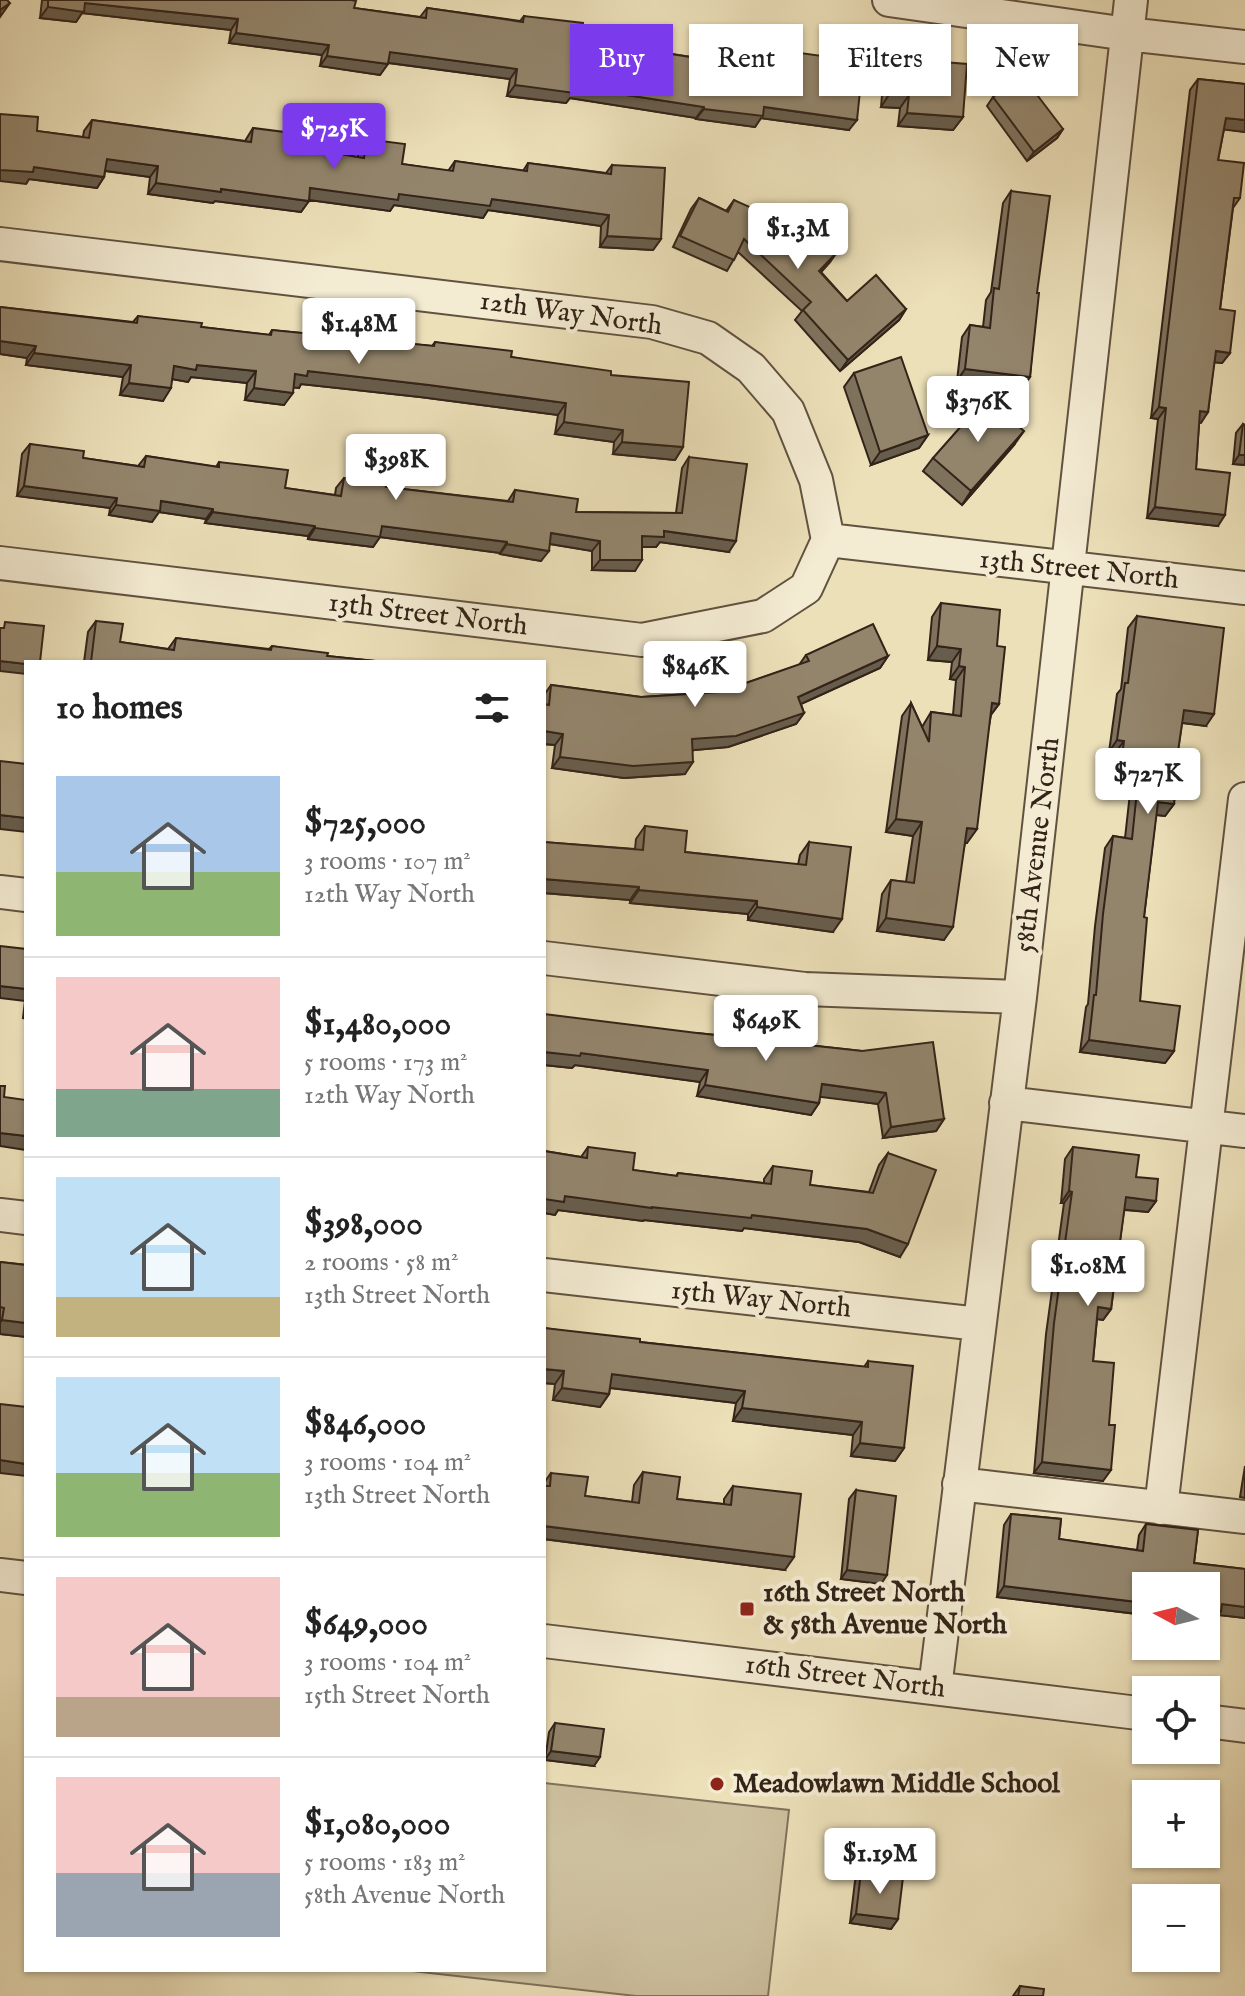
<!DOCTYPE html>
<meta charset="utf-8">
<style>
body{margin:0;font-family:"IM FELL English",serif;background:#f6f6f6;color:#222;height:100vh;display:flex;flex-direction:column;font-size:30px;white-space:nowrap}
*{box-sizing:border-box;margin:0}
p{font-size:26px;color:#767676}
.icon{flex:none;width:44px;height:44px;fill:none;stroke:currentColor;stroke-width:2;stroke-linecap:round;stroke-linejoin:round}
.map{position:relative;flex:1;overflow:hidden}
.details{position:absolute;left:24px;top:660px;width:522px;height:1312px;display:flex;flex-direction:column;background:#fff;border-radius:0px;box-shadow:0 2px 6px #0004}
.details>*{flex:none}
.hud{position:absolute;left:570px;top:24px;width:554px;height:72px;display:flex;gap:16px}
.needle{width:52px;rotate:277deg}
.fabs{position:absolute;left:1132px;top:1572px;display:grid;gap:16px}
.fabs a{display:grid;place-items:center;width:88px;height:88px;border-radius:0px;background:#fff;box-shadow:0 2px 6px #0004;font-size:40px}
.price{position:absolute;translate:-50% -68px;padding:0 18px;border-radius:8px;background:#fff;color:#222;font-size:26px;line-height:52px;filter:drop-shadow(0 2px 4px #0008)}
.price::after{content:'';position:absolute;left:50%;top:48px;width:24px;height:18px;margin-left:-12px;background:inherit;clip-path:polygon(0 0,100% 0,50% 100%)}
.price.active{background:#7c3aed;color:#fff}
ul{padding:0;list-style:none}
li{display:flex;align-items:center;gap:24px;height:200px;padding:0 32px}
li+li{border-top:2px solid #e0e0e0}
li span{display:grid;place-items:center;flex:none;width:224px;height:160px;border-radius:0px;color:#555}
li>.icon{margin-inline-start:auto}
span .icon{width:96px;height:96px;fill:#fffc;stroke-width:1}
li b{font-size:34px}
h2{display:flex;justify-content:space-between;align-items:center;height:96px;padding:0 32px;font-size:34px}
.chip{padding:0 28px;border-radius:0px;background:#fff;box-shadow:0 2px 6px #0004;font-size:28px;line-height:72px}
.chip.active{background:#7c3aed;color:#fff}
.map>svg:first-child{display:block}
.green{fill:#cdc09e;stroke:#80725b;stroke-width:2}
.lines{fill:none;stroke-linecap:round;stroke-linejoin:round}
.minor-casing{stroke:#615240;stroke-width:36}
.minor{stroke:#f3ebd2;stroke-width:32}
.wall{fill:#7e725d;stroke:#332318;stroke-width:2}
.shaded-wall{fill:#675d4c;stroke:#332318;stroke-width:2}
.building{fill:#93856c;stroke:#332318;stroke-width:2}
.poi-dot{fill:#8f2418;stroke:#f3ebd2;stroke-width:3}
.labels{text-anchor:middle;dominant-baseline:central;stroke-width:8;stroke-linejoin:round;paint-order:stroke}
.street-label{font-size:28px;fill:#332318;stroke:#f3ebd2}
.poi-label{font-size:28px;font-weight:bold;fill:#332318;stroke:#f3ebd2;text-anchor:start}
</style>
<div class="map">
<svg width="1245" height="1996" viewBox="0 0 1245 1996">
<rect width="100%" height="100%" fill="#ece0b9"/>
<filter id="stains"><feTurbulence type="fractalNoise" baseFrequency=".0025" numOctaves="4"/><feColorMatrix values="0 0 0 0 .2 0 0 0 0 .09 0 0 0 0 .02 0 0 0 .5 -.17"/></filter>
<radialGradient id="worn" r=".72"><stop offset=".6" stop-color="#630" stop-opacity="0"/><stop offset="1" stop-color="#630" stop-opacity=".3"/></radialGradient>
<!-- green -->
<path class="green" d="M544,1783l245,27 -21,186h-132l-233,-26h141z"/>
<g class="lines">
<defs>
<path id="minor" d="M889,0l238,34 118,13
M0,244l652,78 56,16 43,30 37,43 28,69 12,60
M0,563l642,77 121,-24 43,-28 22,-48 417,48
M0,892l26,3
M544,958l261,31 215,8
M1006,1103l239,28
M0,1215l26,3
M544,1275l435,49
M959,1484l286,33
M1161,1508l84,-709
M0,1575l26,3
M544,1641l602,73
M935,1688l85,-691 111,-997
M1206,1721l39,5"/>
</defs>
<!-- minor casing -->
<use href="#minor" class="minor-casing"/>
<!-- minor -->
<use href="#minor" class="minor"/>
</g>
<!-- wall -->
<path class="wall" d="M42,0h309l3,8 66,9 7,-9 93,13 4,-5 57,24 123,19 1,-11 7,-11 59,12 71,29 7,52 -88,-12 -6,9 -59,-8v-1l-126,-20 -4,5 -59,-7 3,-17 -122,-16 -8,12 -60,-9 2,-11 -93,-12 2,-13 -149,-17 -6,9 -36,-4z
M893,58l70,59 -10,13 -55,-4 2,-18 -19,-1 3,-36z
M1198,79l47,5v48l-21,-3 -6,31 22,38 -7,10 -13,101 10,44 -8,10 -8,-1 -6,50 -9,11 -3,46 22,57 -71,-8 11,-99 -7,-1 39,-328z
M993,97l70,32 -6,9 -30,23 -40,-55z
M92,120l153,21 8,-13 62,22 43,7v-7l8,-11 36,25 46,7 7,-10 68,10 5,-8 78,10 6,-8 49,74 -8,11 -53,-3 1,-21 -113,-16 -5,8 -89,-13 -4,6 -81,-11 -8,12 -86,-11 -2,2 -65,-9 2,-17 -45,-6 -1,6 -7,11 -68,-9 -3,5 11,-53 46,6 1,-6z
M1011,191l26,102 -7,84 -9,12 -64,-8 5,-44 8,-12 13,2 3,-27 5,-8 12,-89z
M699,198l27,13 8,-11 64,39 32,23 -9,10 26,29 59,8 -7,11 -59,51 -45,-51 7,-9 -64,-59 -11,19 -54,-24 18,-38z
M0,307l133,15 5,-6 63,11 68,8 3,-5 160,16 3,-4 76,15 100,18 72,72 -8,13 -62,-6 1,-12 -59,-8 3,-19 -138,-18 -119,-13 -2,4 -5,-1 -10,18 -39,-5 2,-17 -56,-6 -3,5 -16,-3 -9,22 -43,-6 3,-18 -97,-12 1,-7 -27,-4z
M854,373l74,62 -9,13 -48,17 -27,-78z
M1243,424l2,1v40l-12,-1 3,-31z
M30,444l53,14 55,8 8,-10 70,11 3,-5 66,26 50,7 1,-7 8,-10 42,9 122,14 7,-11 61,22 100,1 6,-45 7,-11 40,95 -69,-10 -4,5h-14l-7,24 -43,-1v-19l-42,-7 -9,17 -41,-7v-1l-120,-16 -7,10 -65,-8v-3l-103,-13 1,-4 -47,-7 -7,10 -43,-7 1,-7 -93,-12 5,-42z
M1014,445l-52,60 -39,-34 10,-13z
M941,603l56,43 2,58 -8,11 -24,128h-2l-21,97 -67,-9 5,-37 9,-14 15,2 7,-46 -27,-4 16,-116 9,-13 11,24 9,-15 22,3 3,-35 -6,-1 2,-17 -24,-2 4,-43z
M1137,616l69,110 -24,-3 -6,42 -2,39 -9,12 -9,-1 -12,102 -4,84 34,50 -9,12 -85,-11 6,-45 2,-3 7,-78 10,-78 8,-12 12,2 5,-45 -19,-2 4,-38 -6,-1 8,-58 4,-5 7,-61z
M96,621l24,21 48,7 8,-11 93,11 3,-3 55,10 58,6h-301l4,-30z
M806,655l82,1 -8,12 -79,36 3,9 -8,11 -68,23 -35,3 -8,24 -61,4 -72,-10 3,-23 -11,-1v-49l7,-10 90,12 79,-5 79,-27z
M645,826l40,26 113,13 2,-10 9,-13 24,90 -85,-12v-6l-118,-11v-3l-86,-7v-51l91,7 1,-10z
M26,949v70l-3,-1 2,-17z
M697,1033l165,18 82,68 -8,12 -53,7 -5,-34 -58,-8 -1,7 -8,12 -114,-19 3,-14 -125,-17 -3,3 -28,-3z
M588,1147l45,23 43,6 2,-3 86,10v-4l9,-13 37,19 59,7 10,-27 9,-12 12,104 -41,-15 -115,-14 -2,3 -98,-11 -1,1 -85,-11 -3,5 -11,-2v-62l37,6z
M1073,1147l63,30 20,24 -8,11 -24,-2 -13,99 -8,11 -6,-1 -4,42 16,64 -6,56 -69,-8 12,-139 18,-131h-3l4,-44z
M0,1262l26,3v72l-26,-3z
M544,1328l96,14 224,25 4,-6 36,87 -9,13 -44,-5 2,-21 -120,-14 3,-18 -126,-15 -1,6 -9,13 -47,-7 2,-16 -11,-1z
M1245,1466v32l-5,-1z
M643,1472l34,27 47,5v-5l9,-13 52,84 -241,-31v-56l7,-10 34,23 47,6 2,-17z
M856,1490l25,94 -40,-5 8,-80z
M1011,1514l50,5 -2,20 78,11 2,-15 7,-11 52,6 -4,33 51,6v49l-26,-3 -5,8 -8,-1v-36h-60v29l-149,-18 7,-72z
M555,1723l39,43 -49,-6 4,-28z
M861,1872l37,47 -7,10 -41,-6 5,-42z
M1020,1986l23,10h-30z"/>
<!-- shaded-wall -->
<path class="shaded-wall" d="M10,3l-10,14v-7z
M85,3l153,16 -7,11 -149,-17 -6,9 -36,-4 8,-11z
M236,33l93,12 -7,10 -93,-12z
M390,52l127,17 -7,10 -128,-17z
M327,56l61,8 -8,11 -60,-9z
M515,85l60,2 129,20 -8,11 -126,-20 -4,5 -59,-7z
M890,93l19,2 -9,13 -19,-1z
M764,107l93,13 -8,10 -88,-12 -6,9 -59,-8 8,-10z
M907,113l56,4 -10,13 -55,-4z
M1226,118l19,2v12l-26,-3z
M1063,129l-6,9 -30,23 7,-9z
M107,159l51,7 -8,11 -51,-7z
M34,167l70,10 -7,11 -68,-9 -3,5 -26,-3v-11z
M156,183l65,6 88,12 -8,11 -86,-11 -2,2 -65,-9z
M310,188l182,11 117,16 -8,11 -113,-16 -5,8 -89,-13 -4,6 -88,-12z
M607,236l54,3 -8,11 -53,-3z
M838,251l-8,11 -18,20 7,-11z
M906,309l-7,11 -59,51 8,-11z
M0,341l36,5 -9,12 -27,-4z
M1216,351l14,2 -8,10 -14,-1z
M34,353l97,12 -8,12 -97,-12z
M197,365l59,6 -9,12 -56,-6 -3,5 -22,-4 8,-12z
M965,369l65,8 -9,12 -64,-8z
M308,371l121,14 137,18 -8,12 -138,-18 -119,-13 -2,4 -13,-1 9,-13z
M129,383l42,5 -8,13 -43,-6z
M254,388l39,5 -9,12 -39,-5z
M1159,407l7,1 -8,11 -7,-1z
M1200,411l8,1 -7,11 -8,-1z
M564,422l59,8 -9,12 -59,-8z
M1024,431l-10,14 -52,60 9,-14z
M928,435l-9,13 -48,17 9,-13z
M622,442l61,5 -8,13 -62,-6z
M1239,455h6v10l-12,-1z
M24,486l93,12 -7,10 -93,-12z
M161,501l52,8 -7,10 -47,-7 -7,10 -43,-7 7,-10z
M1155,507l70,8 -7,11 -71,-8z
M213,512l102,14 -7,10 -103,-13z
M382,526l125,16 -7,11 -120,-16 -7,10 -65,-8 7,-11z
M664,531l72,10 -7,11 -69,-10 -4,5h-21l7,-11z
M551,533l49,8 -8,10 -48,-8z
M507,544l42,7 -8,10 -41,-7z
M600,560h42l-7,11 -43,-1z
M937,646l24,3 -9,13 -24,-2z
M888,656l-8,12 -90,41 8,-12z
M0,661l26,3v10l-26,-3z
M959,666l6,1 -9,13 -6,-1z
M992,703l7,1 -10,13z
M1184,710l30,4 -8,12 -30,-4z
M804,713l-8,11 -68,23 -44,4 8,-12z
M544,731l19,3 -8,11 -11,-1z
M1117,740l7,1 -9,12 -6,-1z
M560,757l133,5 -8,12 -61,4 -72,-10z
M1119,779l19,2 -8,12 -19,-2z
M1158,802l16,2 -9,12 -16,-2z
M0,815l26,3v14l-26,-3z
M896,819l26,3 -9,14 -27,-4z
M967,828l10,1 -10,14 -10,-1z
M544,879l95,8 -9,13 -86,-7z
M639,890l118,11 -9,13 -118,-11z
M757,907l85,12 -9,13 -85,-12z
M886,918l67,9 -9,13 -67,-9z
M0,986l26,3v11l-1,1 -25,-3z
M1089,1040l85,11 -9,12 -85,-11z
M544,1052l37,1 127,17 -8,12 -125,-17 -3,3 -28,-3z
M822,1084l64,9 -8,11 -65,-8z
M705,1085l114,18 -8,12 -114,-19z
M944,1119l-8,12 -53,7 8,-11z
M0,1133l26,3v14l-26,-4z
M1069,1191l3,1 -8,11h-3z
M565,1196l87,11 100,8 115,14 41,15 -8,13 -41,-15 -115,-14 -2,3 -98,-11 -1,1 -85,-11 -3,5 -11,-2v-14z
M1126,1197l30,4 -8,11 -30,-3z
M1098,1307l13,2 -8,11 -13,-2z
M2,1320l24,3v14l-26,-3v-11z
M544,1369l20,2 -9,13 -11,-1z
M612,1374l133,17 -9,12 -134,-16z
M562,1388l47,6 -9,13 -47,-7z
M742,1408l120,14 -9,13 -120,-14z
M860,1443l44,5 -9,13 -44,-5z
M0,1460l26,4v12l-26,-3z
M1042,1462l69,8 -8,11 -69,-8z
M544,1526l250,31 -9,13 -241,-31z
M847,1570l40,5 -6,9 -40,-5z
M1004,1586l142,17v12l-149,-18z
M1222,1604l23,3v11l-26,-3 -5,8 -8,-1v-12z
M551,1751l49,6 -6,9 -49,-6z
M856,1914l42,5 -7,10 -41,-6z"/>
<!-- building -->
<path class="building" d="M0,0h7l3,3 -10,7z
M48,0h303l5,1 -2,7 72,10 1,-10 96,14 1,-6 59,7 -2,17 129,20 2,-23 60,8 -1,4 73,10 -2,19 19,3 -4,39 -93,-13 -1,9 -59,-7v-2l-129,-20 -1,6 -59,-8 2,-16 -127,-17 -2,12 -61,-8 2,-11 -93,-12 2,-14 -153,-16 -1,9 -36,-5z
M893,58l74,6 -4,53 -56,-4 2,-18 -19,-2z
M1022,75l41,54 -29,23 -41,-55z
M1198,79l47,5v36l-19,-2 -8,42 26,3 -4,35h-6l-14,111 15,2 -5,42 -14,-2 -8,61 -8,-1 -4,58 34,4 -5,42 -70,-8 11,-99 -7,-1z
M0,114l38,3 -1,14 52,7 3,-18 159,22 2,-14 64,8 -2,14 49,8 2,-19 39,5 -3,20 51,7 2,-10 72,10 1,-8 83,11 1,-9 53,3 -4,71 -54,-3 2,-21 -117,-16 -2,7 -91,-12 -1,6 -88,-12 -1,13 -88,-12v3l-65,-9 2,-17 -51,-7 -3,18 -70,-10 -1,5 -33,-2z
M1011,191l39,5 -13,97h2l-9,84 -65,-8 5,-44 20,3 4,-40 5,1z
M699,198l29,14 6,-12 40,18 24,21 12,-13 28,25 -19,20 28,30 29,-26 30,34 -58,51 -45,-50 8,-8 -67,-63 -10,21 -54,-24z
M0,307l137,16 1,-7 64,7 -1,4 70,8 1,-5 162,16 1,-4 77,9 -1,6 100,14v4l78,7 -6,65 -61,-5 1,-12 -59,-8 2,-19 -137,-18 -121,-14 -1,5 -12,-2 -2,19 -39,-5 2,-17 -59,-6 -1,5 -22,-4 -3,22 -42,-5 2,-18 -97,-12 2,-7 -36,-5z
M901,357l27,78 -48,17 -26,-79z
M986,398l38,33 -53,60 -38,-33z
M1243,424l2,1v30h-6z
M30,444l54,7 -1,7 61,9 2,-11 73,11v-5l69,8 -3,18 56,8 3,-18 43,5 -1,4 127,15 2,-12 63,9 -2,13 106,1 7,-56 58,7 -11,77 -72,-10v6l-22,-1v24h-42v-19l-49,-8 -2,18 -42,-7v-2l-125,-16 -2,11 -65,-9v-2l-102,-14v-3l-52,-8 -1,10 -44,-6 1,-7 -93,-12z
M941,603l59,7 -3,36 8,1 -6,57 -7,-1 -15,126 -10,-1 -14,99 -67,-9 5,-38 23,3 8,-61 -26,-3 15,-116 18,39 2,-30 30,4 4,-49 -6,-1 2,-17 -24,-3z
M1137,616l87,12 -10,86 -30,-4 -8,55 2,1 -4,38 -16,-2 -14,115 3,1 -7,83 40,5 -6,45 -85,-11 5,-45h2l7,-81 10,-78 19,3 6,-58 -19,-2 5,-38 -7,-1 8,-57h3z
M96,621l27,3 -3,18 54,8 2,-12 95,12 1,-4 56,7 -1,3 58,6h-294z
M5,622l39,4 -4,36h-14v2l-26,-3v-33h4z
M873,624l15,32 -90,41 6,16 -68,23 -44,3 1,23 -60,4 -73,-9 3,-23 -19,-3v-27l5,1 2,-20 90,12 79,-5 89,-31 -3,-6z
M0,761l26,3v54l-26,-3z
M645,826l42,5 -2,21 121,13 3,-23 42,5 -9,72 -85,-12v-6l-118,-11v-3l-95,-8v-37l99,8z
M0,946l26,3v40l-26,-3z
M544,1014l153,19 165,18 71,-9 11,77 -53,8 -5,-34 -64,-9 -3,19 -114,-18 3,-15 -127,-17 -1,3 -36,-4z
M0,1086h5l-1,11 22,3v36l-26,-3z
M588,1147l47,6 -2,17 44,6 1,-3 93,11 2,-18 39,5 -2,14 63,8 15,-40 48,17 -28,74 -41,-15 -115,-14 -1,3 -99,-11v1l-87,-12 -1,6 -20,-3v-48l43,7z
M1073,1147l66,8 -3,22 22,2 -2,22 -30,-4 -15,112 -13,-2 -5,54 21,2 -5,62h6l-4,45 -69,-8 12,-139 18,-131 -3,-1z
M0,1262l26,3v58l-24,-3 2,-12 -4,-1z
M544,1328l96,11v3l228,25v-6l45,5 -9,82 -44,-5 2,-21 -120,-14 3,-17 -133,-17 -3,20 -47,-6 2,-17 -20,-2z
M0,1404l26,3v57l-26,-4z
M643,1472l37,5 -3,22 54,6 2,-19 68,8 -7,63 -250,-31v-40h6l1,-13 37,4 -3,19 54,7z
M856,1490l40,6 -9,79 -40,-5z
M1011,1514l50,5 -2,20 84,12 3,-27 52,6 -4,33 51,6v38l-23,-3 -1,8 -15,-2v-24h-60v17l-142,-17z
M555,1723l49,6 -4,28 -49,-6z
M861,1872l42,5 -5,42 -42,-5z
M1020,1986l24,3 -1,7h-25z"/>
<!-- markers -->
<g class="poi-dot">
<rect x="739" y="1601" width="16" height="16" rx="4"/>
<circle cx="717" cy="1784" r="8"/>
</g>
<g class="labels">
<!-- street labels -->
<g class="street-label">
<text transform="translate(571 314) rotate(8)">12th Way North</text>
<text transform="translate(1079 570) rotate(6)">13th Street North</text>
<text transform="translate(428 615) rotate(7)">13th Street North</text>
<text transform="translate(1038 845) rotate(-83)">58th Avenue North</text>
<text transform="translate(761 1300) rotate(6)">15th Way North</text>
<text transform="translate(845 1677) rotate(7)">16th Street North</text>
</g>
<!-- poi labels -->
<g class="poi-label">
<text x="763" y="1593">16th Street North<tspan x="763" dy="32">&amp; 58th Avenue North</tspan></text>
<text x="733" y="1784">Meadowlawn Middle School</text>
</g>
</g>
<rect width="100%" height="100%" filter="url(#stains)"/>
<rect width="100%" height="100%" fill="url(#worn)"/>
</svg>
<div class="fabs">
<a><svg class="needle" viewBox="-14 -14 28 28"><path d="M0-13l5 13h-10z" fill="#e53935"/><path d="M0 13l5-13h-10z" fill="#767676"/></svg></a>
<a><svg class="icon" aria-label="locate" viewBox="0 0 24 24"><circle cx="12" cy="12" r="6"/><path d="M12 2v4M12 18v4M2 12h4M18 12h4"/></svg></a>
<a>+</a>
<a>−</a>
</div>
<b class="price active" style="left:334px;top:171px">$725K</b>
<b class="price" style="left:798px;top:271px">$1.3M</b>
<b class="price" style="left:359px;top:366px">$1.48M</b>
<b class="price" style="left:978px;top:444px">$376K</b>
<b class="price" style="left:396px;top:502px">$398K</b>
<b class="price" style="left:695px;top:709px">$846K</b>
<b class="price" style="left:1148px;top:816px">$727K</b>
<b class="price" style="left:766px;top:1063px">$649K</b>
<b class="price" style="left:1088px;top:1308px">$1.08M</b>
<b class="price" style="left:880px;top:1896px">$1.19M</b>
<div class="hud">
<a class="chip active">Buy</a>
<a class="chip">Rent</a>
<a class="chip">Filters</a>
<a class="chip">New</a>
</div>
<section class="details">
<h2>10 homes<svg class="icon" aria-label="filters" viewBox="0 0 24 24"><path d="M4 7h16M4 17h16"/><circle cx="9" cy="7" r="2"/><circle cx="15" cy="17" r="2"/></svg></h2>
<ul>
<li><span style="background:linear-gradient(#a9c7e8 60%,#8fb573 0)"><svg class="icon" aria-label="home" viewBox="0 0 24 24"><path d="M3 11l9-7 9 7M6 9v11h12V9"/></svg></span><div><b>$725,000</b><p>3 rooms · 107 m²</p><p>12th Way North</p></div></li>
<li><span style="background:linear-gradient(#f6c9c9 70%,#7fa58c 0)"><svg class="icon" aria-label="home" viewBox="0 0 24 24"><path d="M3 11l9-7 9 7M6 9v11h12V9"/></svg></span><div><b>$1,480,000</b><p>5 rooms · 173 m²</p><p>12th Way North</p></div></li>
<li><span style="background:linear-gradient(#bfe0f5 75%,#c2b280 0)"><svg class="icon" aria-label="home" viewBox="0 0 24 24"><path d="M3 11l9-7 9 7M6 9v11h12V9"/></svg></span><div><b>$398,000</b><p>2 rooms · 58 m²</p><p>13th Street North</p></div></li>
<li><span style="background:linear-gradient(#bfe0f5 60%,#8fb573 0)"><svg class="icon" aria-label="home" viewBox="0 0 24 24"><path d="M3 11l9-7 9 7M6 9v11h12V9"/></svg></span><div><b>$846,000</b><p>3 rooms · 104 m²</p><p>13th Street North</p></div></li>
<li><span style="background:linear-gradient(#f6c9c9 75%,#b9a48a 0)"><svg class="icon" aria-label="home" viewBox="0 0 24 24"><path d="M3 11l9-7 9 7M6 9v11h12V9"/></svg></span><div><b>$649,000</b><p>3 rooms · 104 m²</p><p>15th Street North</p></div></li>
<li><span style="background:linear-gradient(#f6c9c9 60%,#9aa5b1 0)"><svg class="icon" aria-label="home" viewBox="0 0 24 24"><path d="M3 11l9-7 9 7M6 9v11h12V9"/></svg></span><div><b>$1,080,000</b><p>5 rooms · 183 m²</p><p>58th Avenue North</p></div></li>
</ul>
</section>
</div>
